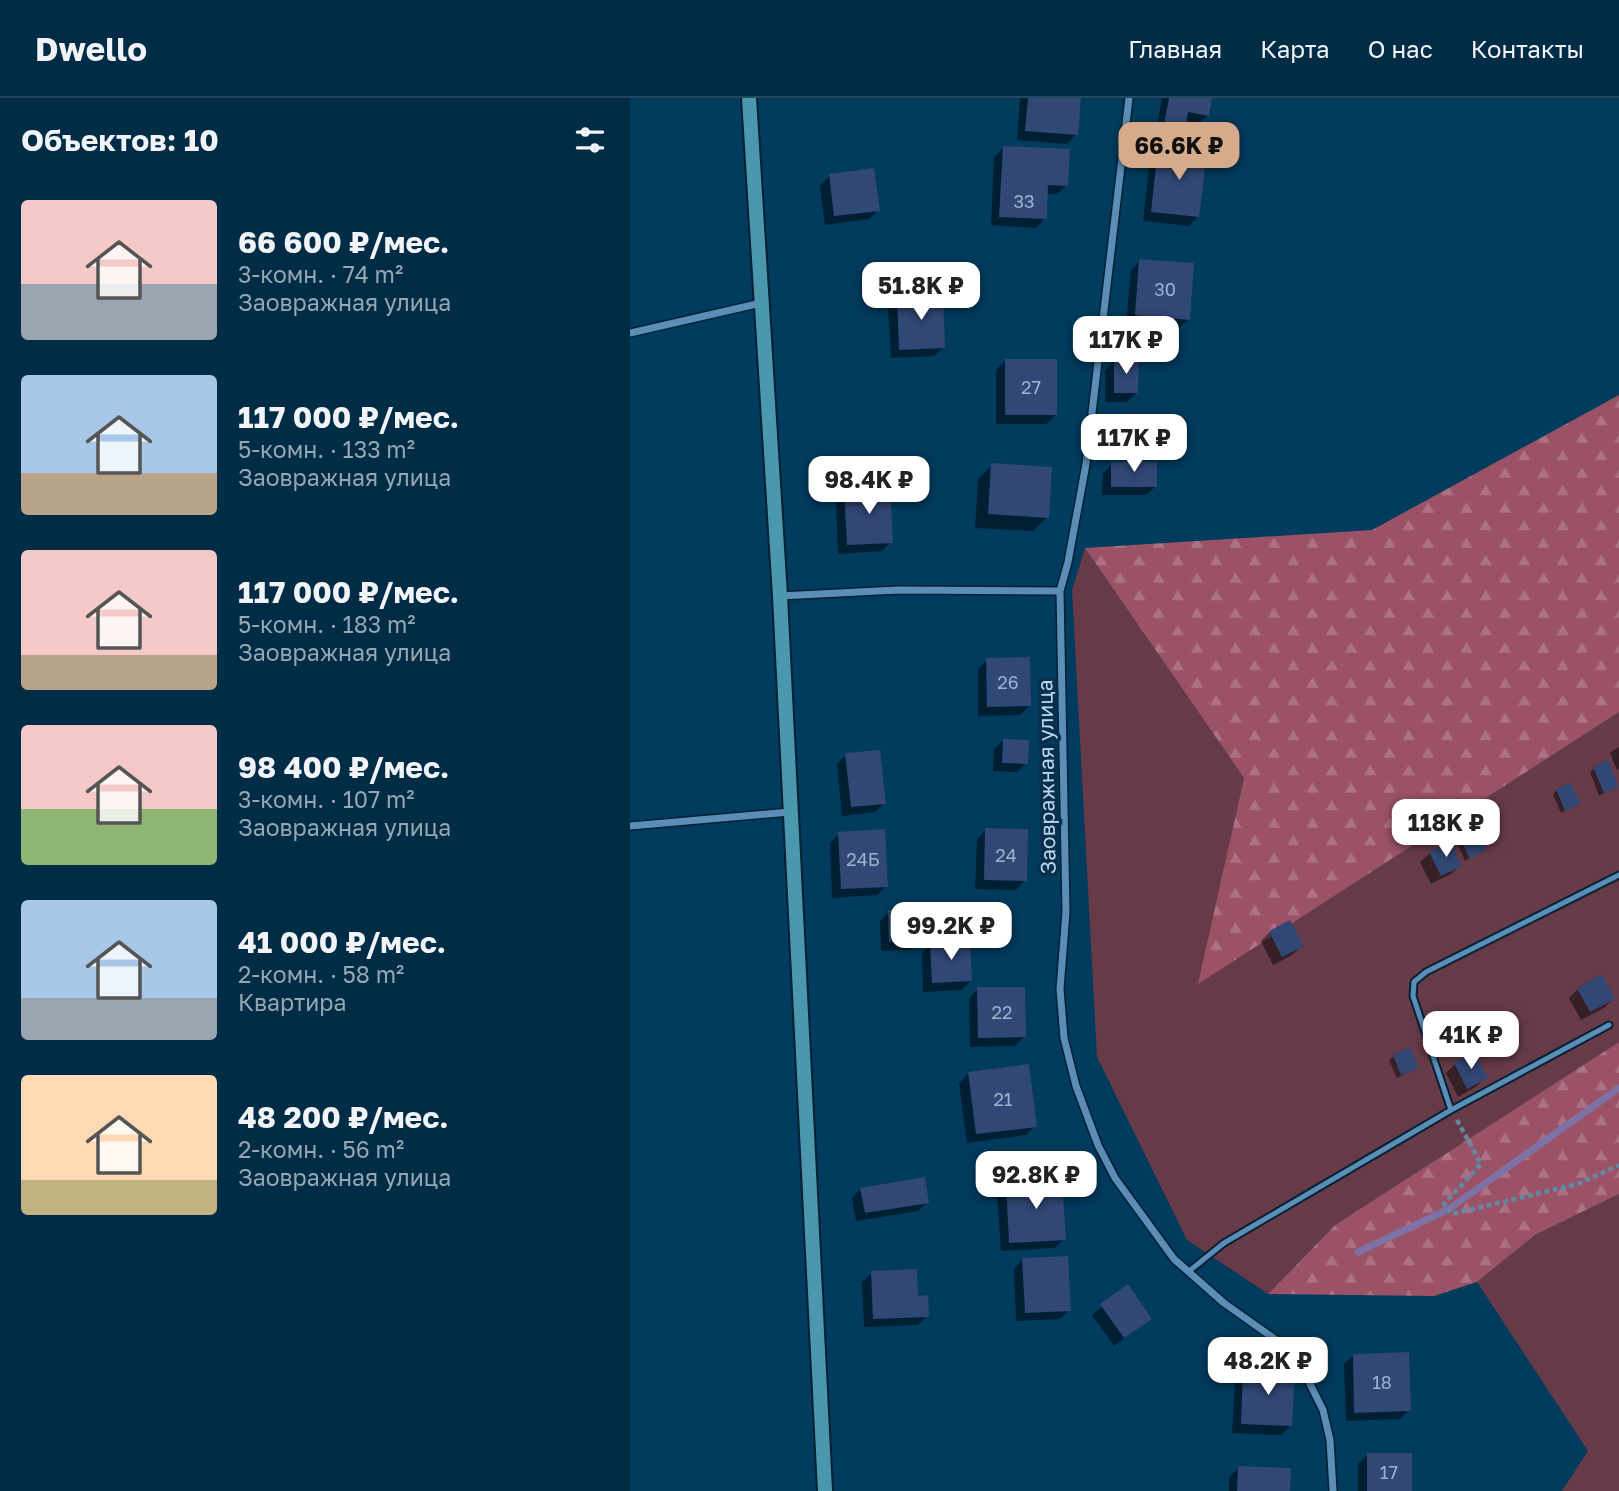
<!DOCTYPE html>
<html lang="ru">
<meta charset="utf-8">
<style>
body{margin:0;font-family:"Golos Text",sans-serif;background:#0b344d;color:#f1f3f6;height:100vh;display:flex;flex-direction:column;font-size:26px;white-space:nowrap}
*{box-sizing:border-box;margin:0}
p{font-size:23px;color:#96a7b3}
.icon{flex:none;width:38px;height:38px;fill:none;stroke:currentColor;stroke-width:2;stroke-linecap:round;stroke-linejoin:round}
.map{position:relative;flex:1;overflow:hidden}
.panel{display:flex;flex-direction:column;background:#012c46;width:630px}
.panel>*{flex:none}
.price{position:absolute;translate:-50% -60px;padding:0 16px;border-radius:14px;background:#fff;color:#222;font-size:23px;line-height:46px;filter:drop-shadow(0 2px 4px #0008)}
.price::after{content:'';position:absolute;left:50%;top:42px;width:21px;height:16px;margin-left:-10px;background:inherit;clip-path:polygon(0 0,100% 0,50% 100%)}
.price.current{background:#d6ab8b;color:#111}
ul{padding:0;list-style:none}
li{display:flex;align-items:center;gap:21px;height:175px;padding:0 21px}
li span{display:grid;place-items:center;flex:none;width:196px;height:140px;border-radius:7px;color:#555}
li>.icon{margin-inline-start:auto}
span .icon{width:84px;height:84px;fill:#fffc;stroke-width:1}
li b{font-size:30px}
h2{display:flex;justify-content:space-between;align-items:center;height:84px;padding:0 21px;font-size:30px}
header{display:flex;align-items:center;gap:42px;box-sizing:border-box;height:98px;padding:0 35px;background:#012c46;border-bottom:2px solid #23485f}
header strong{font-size:33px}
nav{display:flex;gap:38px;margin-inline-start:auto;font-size:24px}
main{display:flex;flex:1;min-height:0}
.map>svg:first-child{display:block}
.green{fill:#663b47}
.forest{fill:url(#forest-firs)}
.shadow{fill:#0007}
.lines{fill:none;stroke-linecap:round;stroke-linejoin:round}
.stream{stroke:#7d72a3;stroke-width:7}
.building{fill:#314775}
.lane-casing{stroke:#062134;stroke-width:9}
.street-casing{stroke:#062134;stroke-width:10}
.secondary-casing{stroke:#062134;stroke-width:18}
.path{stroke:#5f89a5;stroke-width:4.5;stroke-dasharray:5 3.5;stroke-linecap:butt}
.lane{stroke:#5b8eb6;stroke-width:5}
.street{stroke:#5b8eb6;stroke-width:7}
.secondary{stroke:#4a97ae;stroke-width:14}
.labels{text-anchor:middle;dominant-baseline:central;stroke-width:7;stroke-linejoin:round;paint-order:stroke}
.number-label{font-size:18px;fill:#9ab3cf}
.street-label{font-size:21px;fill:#bdd7ed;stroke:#07304c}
</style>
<header>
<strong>Dwello</strong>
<nav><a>Главная</a><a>Карта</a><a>О нас</a><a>Контакты</a></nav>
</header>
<main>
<section class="panel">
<h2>Объектов: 10<svg class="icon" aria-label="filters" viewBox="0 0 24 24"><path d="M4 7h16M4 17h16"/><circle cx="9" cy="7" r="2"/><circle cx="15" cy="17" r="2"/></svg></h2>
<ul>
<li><span style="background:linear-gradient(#f6c9c9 60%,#9aa5b1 0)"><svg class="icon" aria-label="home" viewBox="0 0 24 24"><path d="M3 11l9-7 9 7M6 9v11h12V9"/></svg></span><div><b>66 600 ₽/мес.</b><p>3-комн. · 74 m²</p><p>Заовражная улица</p></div></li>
<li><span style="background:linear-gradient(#a9c7e8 70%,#b9a48a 0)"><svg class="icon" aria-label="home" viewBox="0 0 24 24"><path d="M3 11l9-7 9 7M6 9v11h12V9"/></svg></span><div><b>117 000 ₽/мес.</b><p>5-комн. · 133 m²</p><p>Заовражная улица</p></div></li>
<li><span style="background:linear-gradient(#f6c9c9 75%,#b9a48a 0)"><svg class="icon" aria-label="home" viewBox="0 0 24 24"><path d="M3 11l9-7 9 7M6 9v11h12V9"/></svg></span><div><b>117 000 ₽/мес.</b><p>5-комн. · 183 m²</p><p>Заовражная улица</p></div></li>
<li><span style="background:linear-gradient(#f6c9c9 60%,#8fb573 0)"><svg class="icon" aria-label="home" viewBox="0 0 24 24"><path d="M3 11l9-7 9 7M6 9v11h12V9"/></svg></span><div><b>98 400 ₽/мес.</b><p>3-комн. · 107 m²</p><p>Заовражная улица</p></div></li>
<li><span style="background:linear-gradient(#a9c7e8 70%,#9aa5b1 0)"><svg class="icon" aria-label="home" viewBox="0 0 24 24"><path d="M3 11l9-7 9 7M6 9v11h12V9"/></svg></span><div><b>41 000 ₽/мес.</b><p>2-комн. · 58 m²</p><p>Квартира</p></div></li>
<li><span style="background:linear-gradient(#ffd9b3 75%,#c2b280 0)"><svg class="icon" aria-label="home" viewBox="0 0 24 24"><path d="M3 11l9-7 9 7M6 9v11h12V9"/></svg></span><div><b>48 200 ₽/мес.</b><p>2-комн. · 56 m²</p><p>Заовражная улица</p></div></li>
</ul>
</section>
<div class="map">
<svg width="989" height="1393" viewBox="0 0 989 1393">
<defs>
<pattern id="forest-firs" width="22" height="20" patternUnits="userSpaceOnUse" patternTransform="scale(1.75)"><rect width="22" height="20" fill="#9c5266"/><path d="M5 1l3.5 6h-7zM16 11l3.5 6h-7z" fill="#ac7284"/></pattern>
</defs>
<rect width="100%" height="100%" fill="#013b5e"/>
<!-- green -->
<path class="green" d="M455,450l159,230 -45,205 420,-271v330l-284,183 -67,69 -81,-54 -90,-183 -25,-467z
M989,1096v297h-57l26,-40 -111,-169 58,-47z"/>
<!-- forest -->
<path class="forest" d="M989,297v317l-421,272 46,-206 -159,-230 287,-18z
M989,944v152l-84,41 -58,47 -43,14 -166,-2 67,-69z"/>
<!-- shadow -->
<path class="shadow" d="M390,0h59l-3,36 -9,10 -50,-4z
M532,0h49l-3,17 -10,9 -13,-2 -4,21 -7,7 24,66 -9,10 -46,-5 7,-63 8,-8 -5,-1z
M373,50l64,37 -10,9h-11l-1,24 -9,10 -45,-3 3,-68z
M200,78l48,34 -9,9 -44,6 -5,-40z
M510,163l49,58 -10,9 -53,-4 5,-54z
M267,199l47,50 -10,9 -43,2 -3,-51z
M375,263l51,54 -10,9h-50v-54z
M484,263l23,31 -10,10h-22v-31z
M482,366l44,22 -10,9h-44l1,-22z
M362,367l55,52 -14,14 -58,-3 3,-49z
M215,394l46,50 -9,9 -44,3 -2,-53z
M357,562l42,46 -9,9 -42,1v-47z
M373,642l23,23 -9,9 -24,-1 1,-22z
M989,649v22l-2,1 -7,-17z
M216,657l38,48 -9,9 -33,4 -5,-52z
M964,670l22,18 -17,10 -9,-24z
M927,692l21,14 -17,9 -8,-19z
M356,732l39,50 -9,10 -41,-1 2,-50z
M209,736l47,52 -9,9 -45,3 -2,-55z
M831,741l23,11 -19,11 -8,-18z
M819,746l11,21 -9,9 -20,10 -11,-22 10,-9z
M259,814l30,28 -9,10 -29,1 -1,-30z
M640,834l32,14 -10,9 -19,10 -12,-24z
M301,846l40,37 -10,9 -38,2 -1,-39z
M348,891l46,48 -9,9 -45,1 -1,-49z
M948,891l35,10 -9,9 -23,12 -12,-22z
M804,925l29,7 -25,14 -8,-17z
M764,958l23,11 -20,11 -8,-18z
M825,966l31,13 -9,9 -19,11 -12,-24z
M339,975l66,53 -9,9 -59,8 -8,-60z
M377,1086l57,55 -9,9 -54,3 -4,-58z
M231,1091l66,13 -9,9 -62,10 -4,-23z
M393,1161l46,51 -9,9 -44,2 -2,-52z
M242,1175l44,25 11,18 -9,9 -54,2 -2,-45z
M497,1189l23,31 -36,28 -22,-31z
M724,1257l55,55 -9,9 -54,2 -2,-57z
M614,1272l46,56 -9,9 -49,-2 3,-53z
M737,1357l43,36h-52v-27z
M609,1370l49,23h-59v-14z"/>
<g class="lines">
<!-- stream -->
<path class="stream" d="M728,1154l91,-43 170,-121"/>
</g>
<!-- building -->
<path class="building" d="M398,0h53l-3,37 -53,-4z
M539,0h43l-3,18 -21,-4 -5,32 -22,-4z
M373,48l67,3 -2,37 -20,-1 -1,34 -48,-2z
M528,49l49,6 -8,64 -48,-5z
M244,70l6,43 -46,5 -5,-42z
M509,161l55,4 -4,57 -55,-5z
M313,195l2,55 -46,2 -2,-54z
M375,261h52v56h-52z
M484,262h25l-1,33h-24z
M481,364h46v25h-46z
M361,365l61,4 -3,51 -61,-4z
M260,390l3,55 -46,2 -3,-55z
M400,559l1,49 -44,1 -1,-49z
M373,641l26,1 -1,24 -26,-1z
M250,652l6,54 -35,3 -6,-54z
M978,662l11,27 -15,6 -11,-26z
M941,685l10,21 -16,7 -9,-22z
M355,730l43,1 -1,52 -43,-1z
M255,731l3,58 -47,2 -3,-57z
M846,732l10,20 -16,9 -10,-21z
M820,743l12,25 -21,10 -12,-24z
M290,811l1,32 -32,1 -1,-32z
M660,822l14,26 -22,11 -13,-26z
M340,842l2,41 -40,2 -2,-40z
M972,876l13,25 -25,13 -13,-24z
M347,889h48l1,50 -48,1z
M825,913l10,20 -22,10 -10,-19z
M780,949l9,21 -18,7 -8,-20z
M844,954l14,26 -21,11 -13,-26z
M399,966l8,63 -61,7 -8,-62z
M295,1079l4,26 -64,10 -5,-25z
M432,1081l4,61 -57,3 -3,-61z
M438,1158l3,55 -46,2 -3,-55z
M287,1171l1,27 10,-1 1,22 -56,2 -2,-48z
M498,1186l24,35 -28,19 -24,-34z
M779,1254l2,59 -57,2 -1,-59z
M613,1271l52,2 -3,55 -51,-2z
M737,1355h45v38h-45z
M608,1368l53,2 -1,23h-53z"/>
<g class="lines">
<defs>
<path id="lane" d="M821,1012l158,-85
M558,1174l36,-29 227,-133 -38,-114 1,-14 12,-10 193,-97"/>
<path id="street" d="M499,0l-43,366 -18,98 -8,29 6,321 -6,77 4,49 12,48 22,59 17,33 59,81 50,44 58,41 23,30 18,36 7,30 3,51
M0,235l131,-30
M150,498l118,-6 162,1
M0,728l160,-14"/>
<path id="secondary" d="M119,0l31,498 45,895"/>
</defs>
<!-- lane casing -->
<use href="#lane" class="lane-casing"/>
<!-- street casing -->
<use href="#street" class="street-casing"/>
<!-- secondary casing -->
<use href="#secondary" class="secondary-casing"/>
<!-- path -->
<path class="path" d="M827,1022l24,44 -37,40 8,10 126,-30 41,-19"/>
<!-- lane -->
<use href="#lane" class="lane"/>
<!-- street -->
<use href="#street" class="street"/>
<!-- secondary -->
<use href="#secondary" class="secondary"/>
</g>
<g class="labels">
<!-- number labels -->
<g class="number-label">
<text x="394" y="103">33</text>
<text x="535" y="191">30</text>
<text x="401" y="289">27</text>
<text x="378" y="584">26</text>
<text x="376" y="757">24</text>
<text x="233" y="761">24Б</text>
<text x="372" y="914">22</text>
<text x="373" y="1001">21</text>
<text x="752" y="1284">18</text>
<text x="759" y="1374">17</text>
</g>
<!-- street labels -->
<g class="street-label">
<text transform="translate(416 679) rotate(-91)">Заовражная улица</text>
</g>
</g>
</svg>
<b class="price current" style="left:549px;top:84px">66.6K ₽</b>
<b class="price" style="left:291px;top:224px">51.8K ₽</b>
<b class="price" style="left:496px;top:278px">117K ₽</b>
<b class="price" style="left:504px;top:376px">117K ₽</b>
<b class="price" style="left:239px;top:418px">98.4K ₽</b>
<b class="price" style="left:816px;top:761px">118K ₽</b>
<b class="price" style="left:321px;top:864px">99.2K ₽</b>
<b class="price" style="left:841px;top:973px">41K ₽</b>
<b class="price" style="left:406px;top:1113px">92.8K ₽</b>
<b class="price" style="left:638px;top:1299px">48.2K ₽</b>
</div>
</main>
